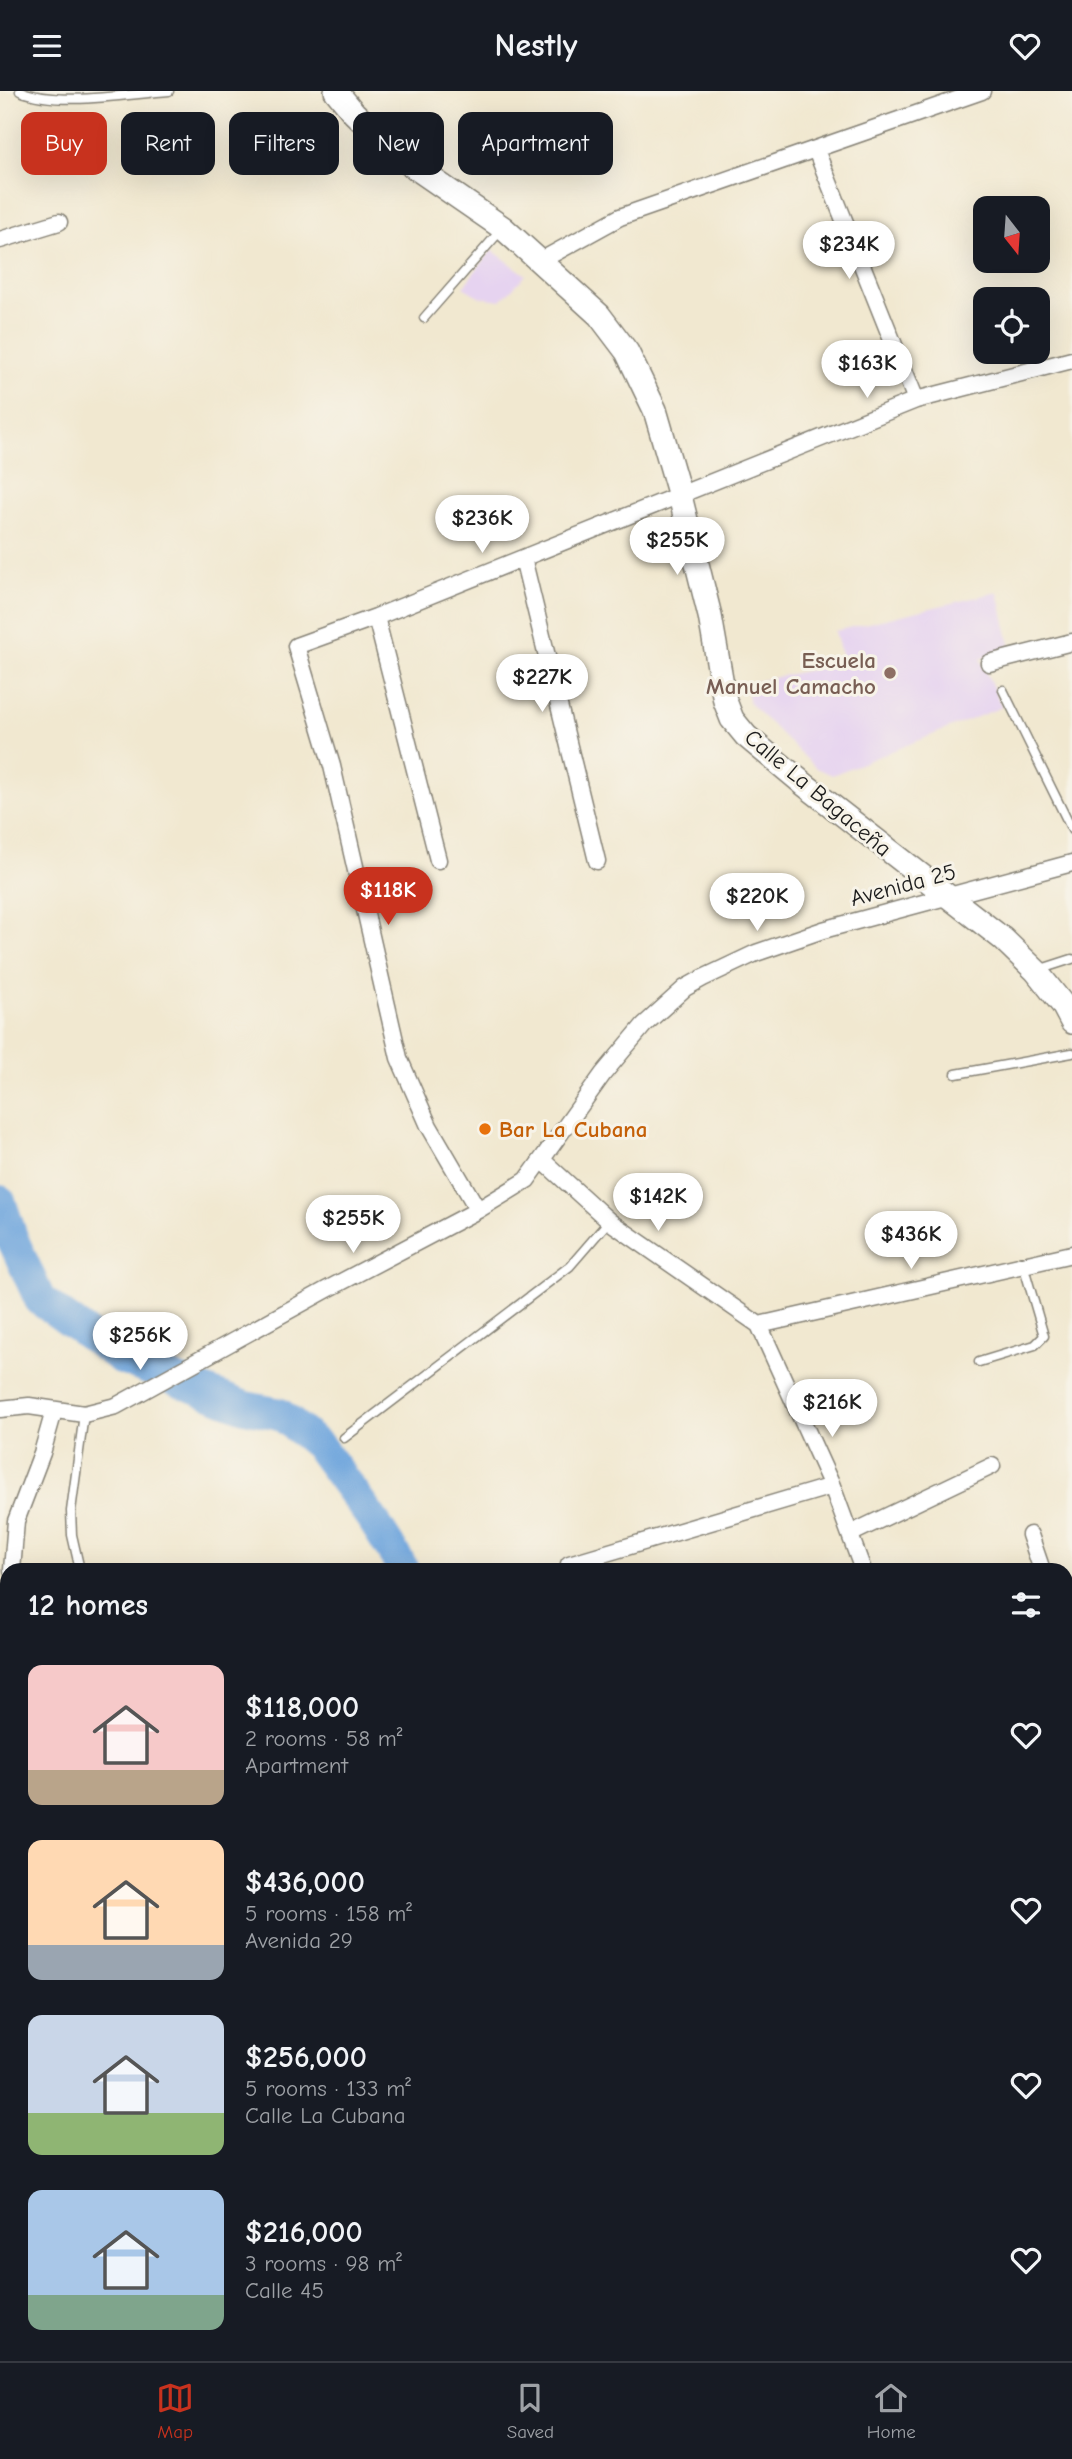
<!DOCTYPE html>
<meta charset="utf-8">
<style>
body{margin:0;font-family:"Comic Neue",sans-serif;background:#20242c;color:#f1f3f6;height:100vh;display:flex;flex-direction:column;font-size:26px;white-space:nowrap}
*{box-sizing:border-box;margin:0}
p{font-size:23px;color:#9ea1a6}
.icon{flex:none;width:38px;height:38px;fill:none;stroke:currentColor;stroke-width:2;stroke-linecap:round;stroke-linejoin:round}
.map{position:relative;flex:1;overflow:hidden}
.side{position:absolute;left:0px;top:1472px;width:1073px;height:800px;display:flex;flex-direction:column;background:#171b24;border-radius:21px 21px 0 0;box-shadow:0 7px 28px #0002}
.side>*{flex:none}
.guide{position:absolute;left:21px;top:21px;width:700px;height:63px;display:flex;gap:14px}
.needle{width:46px;rotate:163deg}
.fabs{position:absolute;left:973px;top:105px;display:grid;gap:14px}
.fabs a{display:grid;place-items:center;width:77px;height:77px;border-radius:14px;background:#171b24;box-shadow:0 7px 28px #0002;font-size:35px}
.price{position:absolute;translate:-50% -60px;padding:0 16px;border-radius:24px;background:#fff;color:#222;font-size:23px;line-height:46px;filter:drop-shadow(0 2px 4px #0008)}
.price::after{content:'';position:absolute;left:50%;top:42px;width:21px;height:16px;margin-left:-10px;background:inherit;clip-path:polygon(0 0,100% 0,50% 100%)}
.price.on{background:#c8321e;color:#fff}
ul{padding:0;list-style:none}
li{display:flex;align-items:center;gap:21px;height:175px;padding:0 28px}
li span{display:grid;place-items:center;flex:none;width:196px;height:140px;border-radius:14px;color:#555}
li>.icon{margin-inline-start:auto}
span .icon{width:84px;height:84px;fill:#fffc;stroke-width:1}
li b{font-size:30px}
h2{display:flex;justify-content:space-between;align-items:center;height:84px;padding:0 28px;font-size:30px}
.tag{padding:0 24px;border-radius:14px;background:#171b24;box-shadow:0 7px 28px #0002;font-size:24px;line-height:63px}
.tag.on{background:#c8321e;color:#fff}
header{display:flex;justify-content:space-between;align-items:center;height:91px;padding:0 28px;background:#171b24;font-size:32px;font-weight:700}
.tabs{display:flex;justify-content:space-around;align-items:center;height:98px;border-top:2px solid #363941;background:#171b24;font-size:19px;color:#9ea1a6}
.tabs a{display:grid;justify-items:center;gap:4px}
.tabs .on{color:#c8321e}
.map>svg:first-child{display:block}
.built{fill:#e6d3f0}
.lines{fill:none;stroke-linecap:round;stroke-linejoin:round}
.river{stroke:#6fa6dd;stroke-width:32}
.lane-casing{stroke:#868276;stroke-width:11}
.street-casing{stroke:#868276;stroke-width:19}
.secondary-casing{stroke:#868276;stroke-width:26}
.lane{stroke:#fff;stroke-width:8}
.street{stroke:#fff;stroke-width:16}
.secondary{stroke:#fff;stroke-width:23}
.education-dot{fill:#8d6e63;stroke:#f7f3e8;stroke-width:2.5}
.food-dot{fill:#e8710a;stroke:#f7f3e8;stroke-width:2.5}
.labels{text-anchor:middle;dominant-baseline:central;stroke-width:6;stroke-linejoin:round;paint-order:stroke}
.education-label{font-size:23px;font-weight:bold;fill:#785e54;stroke:#f7f3e8;text-anchor:end}
.street-label{font-size:23px;fill:#1c1c1c;stroke:#f7f3e8}
.food-label{font-size:23px;font-weight:bold;fill:#c56008;stroke:#f7f3e8;text-anchor:start}
</style>
<header><svg class="icon" aria-label="menu" viewBox="0 0 24 24"><path d="M4 6h16M4 12h16M4 18h16"/></svg>Nestly<svg class="icon" aria-label="heart" viewBox="0 0 24 24"><path d="M12 20l-8-8c-3-5 5-10 8-4 3-6 11-1 8 4z"/></svg></header>
<div class="map">
<svg width="1072" height="2270" viewBox="0 0 1072 2270">
<rect width="100%" height="100%" fill="#f7f3e8"/>
<filter id="ink" filterUnits="userSpaceOnUse"><feTurbulence type="fractalNoise" baseFrequency=".0143" numOctaves="2"/><feDisplacementMap in="SourceGraphic" scale="14" xChannelSelector="R" yChannelSelector="G"/><feConvolveMatrix kernelMatrix="1 2 1 2 8 2 1 2 1" color-interpolation-filters="sRGB"/></filter>
<filter id="wash" filterUnits="userSpaceOnUse"><feTurbulence type="fractalNoise" baseFrequency=".00686" numOctaves="4" result="noise"/><feDisplacementMap in="SourceGraphic" scale="28" xChannelSelector="R" yChannelSelector="G"/><feGaussianBlur stdDeviation="1.57" result="paint"/><feColorMatrix in="noise" values="0 0 0 0 0 0 0 0 0 0 0 0 0 0 0 0 0 1.4 0 .05"/><feComposite in="paint" operator="in"/></filter>
<g filter="url(#wash)">
<rect width="100%" height="100%" fill="#f1e8d0"/>
<!-- built -->
<path class="built" d="M492,159l34,25 -25,25 -21,-3 -17,-10z
M998,501l13,57 -31,10 22,48 -170,68 -16,-7 -66,-64 -6,-20 99,-21 -8,-32z"/>
<g class="lines">
<!-- river -->
<path class="river" d="M0,1110l13,39 27,60 82,59 123,48 35,7 39,32 54,74 31,50
M651,2270l3,-6"/>
</g>
</g>
<g filter="url(#ink)">
<g class="lines">
<defs>
<path id="lane" d="M20,0c38,16 107,3 149,0
M424,227l77,-88
M1003,599l69,140
M1038,879l34,-11
M956,983l116,-21
M979,1271l56,-17 9,-9 -21,-72
M344,1347l226,-172 39,-45
M80,1479l-8,-35 -1,-24 13,-97
M414,2270l21,-5"/>
<path id="street" d="M816,59l100,250
M0,149l59,-18
M540,170l80,-44 362,-126
M523,467l74,303
M376,526l62,243
M989,572l83,-21
M542,1069l67,61 150,104 73,161 31,84
M478,1119l-49,-84 -30,-68 -67,-292 -36,-120 80,-29 540,-217 156,-40
M759,1234l313,-71
M0,1318l29,-3 55,8 32,-8 210,-116 152,-80 49,-30 76,-106 41,-49 41,-37 18,-10 53,-25 67,-23 249,-67
M850,1443l142,-68
M1030,1444l12,35
M569,1473l263,-78
M12,1479l4,-49 26,-68 12,-42
M1066,1547l6,-1
M1066,1745h6
M1066,1951l6,-2
M1066,2199l6,-1
M183,2264l2,6
M950,2264l1,6
M768,2270l11,-6"/>
<path id="secondary" d="M336,0l18,22 46,44 103,71 96,87 28,37 28,58 25,86 30,120 15,85 7,18 14,17 59,49 198,154 33,32 27,34 9,17"/>
</defs>
<!-- lane casing -->
<use href="#lane" class="lane-casing"/>
<!-- street casing -->
<use href="#street" class="street-casing"/>
<!-- secondary casing -->
<use href="#secondary" class="secondary-casing"/>
<!-- lane -->
<use href="#lane" class="lane"/>
<!-- street -->
<use href="#street" class="street"/>
<!-- secondary -->
<use href="#secondary" class="secondary"/>
</g>
</g>
<!-- markers -->
<circle class="education-dot" cx="890" cy="582" r="7"/>
<circle class="food-dot" cx="485" cy="1038" r="7"/>
<g class="labels">
<!-- education labels -->
<g class="education-label">
<text x="876" y="569">Escuela<tspan x="876" dy="26">Manuel Camacho</tspan></text>
</g>
<!-- street labels -->
<g class="street-label">
<text transform="translate(818 702) rotate(40)">Calle La Bagaceña</text>
<text transform="translate(903 794) rotate(-15)">Avenida 25</text>
</g>
<!-- food labels -->
<g class="food-label">
<text x="499" y="1038">Bar La Cubana</text>
</g>
</g>
</svg>
<div class="fabs">
<a><svg class="needle" viewBox="-14 -14 28 28"><path d="M0-13l5 13h-10z" fill="#e53935"/><path d="M0 13l5-13h-10z" fill="#9ea1a6"/></svg></a>
<a><svg class="icon" aria-label="locate" viewBox="0 0 24 24"><circle cx="12" cy="12" r="6"/><path d="M12 2v4M12 18v4M2 12h4M18 12h4"/></svg></a>
</div>
<b class="price" style="left:849px;top:190px">$234K</b>
<b class="price" style="left:867px;top:309px">$163K</b>
<b class="price" style="left:482px;top:464px">$236K</b>
<b class="price" style="left:677px;top:486px">$255K</b>
<b class="price" style="left:542px;top:623px">$227K</b>
<b class="price on" style="left:388px;top:836px">$118K</b>
<b class="price" style="left:757px;top:842px">$220K</b>
<b class="price" style="left:658px;top:1142px">$142K</b>
<b class="price" style="left:353px;top:1164px">$255K</b>
<b class="price" style="left:911px;top:1180px">$436K</b>
<b class="price" style="left:140px;top:1281px">$256K</b>
<b class="price" style="left:832px;top:1348px">$216K</b>
<div class="guide">
<a class="tag on">Buy</a>
<a class="tag">Rent</a>
<a class="tag">Filters</a>
<a class="tag">New</a>
<a class="tag">Apartment</a>
</div>
<section class="side">
<h2>12 homes<svg class="icon" aria-label="filters" viewBox="0 0 24 24"><path d="M4 7h16M4 17h16"/><circle cx="9" cy="7" r="2"/><circle cx="15" cy="17" r="2"/></svg></h2>
<ul>
<li><span style="background:linear-gradient(#f6c9c9 75%,#b9a48a 0)"><svg class="icon" aria-label="home" viewBox="0 0 24 24"><path d="M3 11l9-7 9 7M6 9v11h12V9"/></svg></span><div><b>$118,000</b><p>2 rooms · 58 m²</p><p>Apartment</p></div><svg class="icon" aria-label="heart" viewBox="0 0 24 24"><path d="M12 20l-8-8c-3-5 5-10 8-4 3-6 11-1 8 4z"/></svg></li>
<li><span style="background:linear-gradient(#ffd9b3 75%,#9aa5b1 0)"><svg class="icon" aria-label="home" viewBox="0 0 24 24"><path d="M3 11l9-7 9 7M6 9v11h12V9"/></svg></span><div><b>$436,000</b><p>5 rooms · 158 m²</p><p>Avenida 29</p></div><svg class="icon" aria-label="heart" viewBox="0 0 24 24"><path d="M12 20l-8-8c-3-5 5-10 8-4 3-6 11-1 8 4z"/></svg></li>
<li><span style="background:linear-gradient(#c9d6e8 70%,#8fb573 0)"><svg class="icon" aria-label="home" viewBox="0 0 24 24"><path d="M3 11l9-7 9 7M6 9v11h12V9"/></svg></span><div><b>$256,000</b><p>5 rooms · 133 m²</p><p>Calle La Cubana</p></div><svg class="icon" aria-label="heart" viewBox="0 0 24 24"><path d="M12 20l-8-8c-3-5 5-10 8-4 3-6 11-1 8 4z"/></svg></li>
<li><span style="background:linear-gradient(#a9c7e8 75%,#7fa58c 0)"><svg class="icon" aria-label="home" viewBox="0 0 24 24"><path d="M3 11l9-7 9 7M6 9v11h12V9"/></svg></span><div><b>$216,000</b><p>3 rooms · 98 m²</p><p>Calle 45</p></div><svg class="icon" aria-label="heart" viewBox="0 0 24 24"><path d="M12 20l-8-8c-3-5 5-10 8-4 3-6 11-1 8 4z"/></svg></li>
</ul>
</section>
</div>
<nav class="tabs">
<a class="on"><svg class="icon" aria-label="map" viewBox="0 0 24 24"><path d="M3 6l6-2 6 2 6-2v14l-6 2-6-2-6 2zM9 4v14M15 6v14"/></svg>Map</a>
<a><svg class="icon" aria-label="saved" viewBox="0 0 24 24"><path d="M7 4h10v16l-5-4-5 4z"/></svg>Saved</a>
<a><svg class="icon" aria-label="home" viewBox="0 0 24 24"><path d="M3 11l9-7 9 7M6 9v11h12V9"/></svg>Home</a>
</nav>
